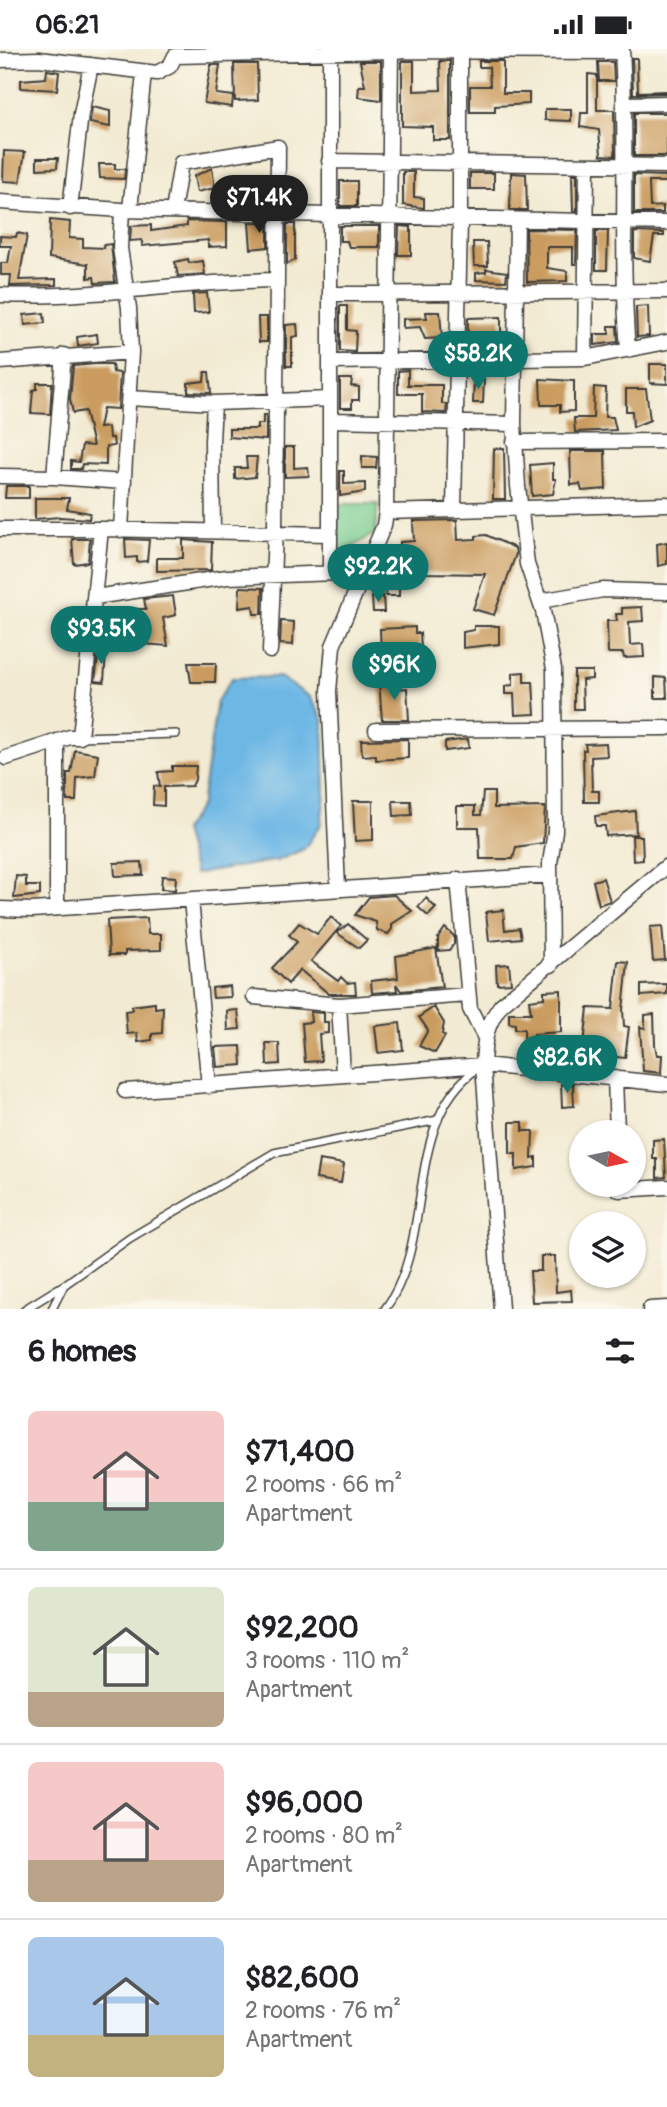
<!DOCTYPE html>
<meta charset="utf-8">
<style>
body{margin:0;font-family:Pangolin,sans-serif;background:#f2f2f2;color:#202124;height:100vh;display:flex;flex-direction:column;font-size:26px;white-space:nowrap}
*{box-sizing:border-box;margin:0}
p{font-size:23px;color:#757577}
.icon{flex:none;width:38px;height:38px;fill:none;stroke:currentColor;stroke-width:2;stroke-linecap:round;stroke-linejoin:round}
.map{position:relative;height:1260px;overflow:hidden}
.details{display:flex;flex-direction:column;background:#fff;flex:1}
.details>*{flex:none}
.needle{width:46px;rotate:99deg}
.fabs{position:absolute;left:569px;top:1071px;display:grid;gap:14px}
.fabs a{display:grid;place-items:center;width:77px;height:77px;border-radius:50%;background:#fff;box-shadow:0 2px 5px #0004;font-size:35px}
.price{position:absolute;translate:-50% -60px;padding:0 16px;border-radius:24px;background:#0f766e;color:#fff;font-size:23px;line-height:46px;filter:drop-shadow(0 2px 4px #0008)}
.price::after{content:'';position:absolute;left:50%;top:42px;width:21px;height:16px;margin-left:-10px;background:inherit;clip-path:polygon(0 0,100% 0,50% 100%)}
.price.active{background:#222;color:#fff}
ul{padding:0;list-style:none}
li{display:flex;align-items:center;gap:21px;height:175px;padding:0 28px}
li+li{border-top:2px solid #e0e0e0}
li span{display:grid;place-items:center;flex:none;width:196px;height:140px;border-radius:10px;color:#555}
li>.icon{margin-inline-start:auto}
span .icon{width:84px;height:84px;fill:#fffc;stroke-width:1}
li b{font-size:30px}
h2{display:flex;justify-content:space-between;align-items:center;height:84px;padding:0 28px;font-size:30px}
.status{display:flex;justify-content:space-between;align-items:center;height:49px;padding:0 35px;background:#fff;direction:ltr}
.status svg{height:19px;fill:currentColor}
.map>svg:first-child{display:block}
.green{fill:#79cc8f;stroke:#4a7456;stroke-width:2}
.water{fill:#6db7e5;stroke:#446a80;stroke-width:2}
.building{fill:#ca9c5f}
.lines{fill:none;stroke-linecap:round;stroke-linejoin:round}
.lane-casing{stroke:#3c3b37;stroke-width:10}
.street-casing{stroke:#3c3b37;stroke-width:17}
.lane{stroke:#fff;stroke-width:7}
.street{stroke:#fff;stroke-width:14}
</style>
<div class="status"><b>06:21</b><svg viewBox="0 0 49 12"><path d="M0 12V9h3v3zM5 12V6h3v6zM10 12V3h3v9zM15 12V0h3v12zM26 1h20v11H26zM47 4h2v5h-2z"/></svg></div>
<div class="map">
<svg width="667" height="1260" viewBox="0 0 667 1260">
<rect width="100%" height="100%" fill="#fbf7ec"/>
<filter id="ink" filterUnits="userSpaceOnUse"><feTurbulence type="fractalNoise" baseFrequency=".0143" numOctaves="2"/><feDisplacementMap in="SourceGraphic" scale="14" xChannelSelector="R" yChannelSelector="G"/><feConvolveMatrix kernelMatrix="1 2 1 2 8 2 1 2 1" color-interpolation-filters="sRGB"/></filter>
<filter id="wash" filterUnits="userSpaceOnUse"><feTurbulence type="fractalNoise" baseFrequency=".00686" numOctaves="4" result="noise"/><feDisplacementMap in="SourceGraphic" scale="28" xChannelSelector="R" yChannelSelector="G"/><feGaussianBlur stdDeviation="1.57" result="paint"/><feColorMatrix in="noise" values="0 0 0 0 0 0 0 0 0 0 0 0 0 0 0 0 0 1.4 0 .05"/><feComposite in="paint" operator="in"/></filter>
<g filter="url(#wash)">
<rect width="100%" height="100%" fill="#f2ead2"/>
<!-- green -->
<path class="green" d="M331,455h47l-3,29 -42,26z"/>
<!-- water -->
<path class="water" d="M280,628l30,20 13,22 2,75 -4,30 -17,25 -25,11 -84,14 -12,-43 18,-26 16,-104 15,-23z"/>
<g id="blocks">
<!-- building -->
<path class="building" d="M632,9h5l1,34 29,-1v2l-34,1z
M360,12h21v39l-23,-3 1,-11h6z
M402,12h12v30l27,-1 -1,-29h10v79h-17v-13l-31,-1z
M479,12h24v32h26v11l-34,2v6h-25v-26h20l-1,-19h-10z
M598,13h15l1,19h-15z
M234,15h23l1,36 -23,1z
M211,16h9l-4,29 17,2 -1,11 -28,-4z
M47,21l12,2 -2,18 -36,-2v-8l25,-2z
M588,25l9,1v35h17l1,46 -14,-1 -2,-25 -19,-3 1,-14h7z
M92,58l18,4v16l-20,-4z
M545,60h26v12l-26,-1z
M634,64h33v43h-33z
M4,102l21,1 -5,30 -17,-1z
M37,109h21l-1,10 -20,1z
M99,115h16v5h10l-1,10 -24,-1z
M212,119l3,20 -18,4 -3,-16z
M403,123h11v25l10,1v10l-21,-3z
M470,124h24v16h-24z
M511,124l15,1 1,36h-17z
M572,125h5v37h-4z
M634,126l32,1 1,6h-18l1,25 13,-1v7h-29z
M340,132h17v25h-17z
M50,171l20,2 -1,16 14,1v8l21,1 -1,-3 8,-1 4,38 -20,1 -1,-6 -6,1v-14l-39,-6z
M187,172l40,1v24l-19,1v-7l-66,6v-6l-12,1 1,-15 20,-1v6l36,-5z
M249,174h19v24l-17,2z
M287,175h8v36l-8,4z
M340,177h39v21h-30l-2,-6h-7z
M399,177l12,1v28h-13z
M526,180l51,1 -1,34h-3v-17h-26v21l20,3v10l-40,1z
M596,182h12l-1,39h-11z
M634,183l30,1v3h-10l-4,25 -16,-3z
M17,184l10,2 -8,45 37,-1v6l-46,1 1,-11h-10v-12h7l3,-17h-11v-10l16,1z
M473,193h14l1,24h-14z
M188,210l1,4 14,-2 2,13 -27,2 -3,-14z
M486,220l21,3 -1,9 -30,-1v-7l10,-1z
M207,244l2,19 -15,1 -1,-19z
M340,257h7v24l9,1 -1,21 -15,-1z
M648,257l1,30 -12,1 -1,-30z
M426,263h14l2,26 -17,1 -5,-12 -17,1v-9l24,-1z
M44,264l1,10 -20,2 -1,-10z
M258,268h9v25h-8z
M501,268v33h-34l1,-32z
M297,275l1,12 -6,1v29h-6v-41z
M609,277h8l1,16 -23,3v-11h14z
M97,285l1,9 -20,3 -1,-9z
M95,315h17l1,8 7,1 -2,36 -15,-1 -4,20 9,-1 1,11h4l1,8 -8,1v18l-24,-1 -1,5h-10v-8l8,1 3,-17 11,1 -8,-35 -12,2 -3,-14 3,-33z
M650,315h17v20l-17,-1z
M408,321v15h34v19h5l-1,9 -24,-1v-18h-24v-23z
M205,323h4l2,21 -23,-1v-9l16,-2z
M340,330h12l-1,7 8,1v13h-7v8h-12z
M540,330l34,2v30l-14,1v-7h-19z
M474,331h10l-1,23h-10z
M37,334h15l-2,31 -19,-1 2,-23 4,-1z
M594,338l12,1 -1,29h8l3,13 -41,2 -1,-14h19z
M626,340h20l4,31 -17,7 -1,-16h-6z
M263,366h3v25l-37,-3v-8h28v-5h6z
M285,398h9v21l14,-1 1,9 -24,1z
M504,399l1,51h-12l1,-50z
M570,402h35l1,38 -24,2 -2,-7 -9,1z
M362,407l15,1 -1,11h-14z
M246,408h11l-2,20 -20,2v-11h12z
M553,414v16h3l-3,15 -21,2 -2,-31z
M340,422h4v13l21,-1v9l-25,4z
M6,437h23v12h-24z
M35,449h34l-2,11 23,4 -1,6 -29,-2 -25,2z
M457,471l1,20 18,-1v-3l10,-1 29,13 1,6 -22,61 -21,-6 12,-35 -59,-1v-14l-26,1v-18l14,-1 -1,-20z
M72,490h18l-2,23 -14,2z
M125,490l24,1 -2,21 -10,1v-5l-11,1z
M183,491l29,2 -1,28 -54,1v-13h26z
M667,493v22l-9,2 -1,-22z
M387,529h12v18h-13z
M240,538l23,1 -1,26h-8l-1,-8 -14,2z
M173,547l3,19 -13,3 5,28 -37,-3 1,-22 -3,-12h17l-2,-10z
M383,547l1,16h-11l-1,-15z
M642,558l1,14 -14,1 1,23 13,-1 1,13 -20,1 -1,-5h-15l-1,-32h10l-1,-7h6v-6z
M281,572l13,1 -1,23 -13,-1z
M474,577h25v18l-36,4v-16l11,-2z
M415,578v6h5l1,14h-6l1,5 -35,2 -1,-25z
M99,600l7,1 -2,32 -9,-1z
M188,614h28l-1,19h-24z
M574,622h18v8l-10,1 1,29h-9z
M524,623v10h9l2,32 -20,1 -1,-21h-9v-8l8,-1v-12z
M655,628l11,1 1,20h-12z
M395,631l1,9 11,-1 2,32h-27l-3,-39z
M408,690v19l-32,2v-5l-14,1 -1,-16z
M468,690l1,9 -24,3v-9z
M606,694l1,13 -16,1 1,34h7v11h-15l-1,-52h3l-1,-6z
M75,701l23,4 -3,22 -18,2 -1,23h-9v-28h4z
M172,717h24l-1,14 -3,6 -28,1v19l-11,-1 1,-19 6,1 -2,-15 14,-1z
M483,743h11v16l51,-1 -2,36 -27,4 -3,12h-33l-1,-32h-22v-21h18v9h6z
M353,752h20v39l-18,1z
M393,752h18l1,14 -18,1z
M635,762l1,23 -30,2 -1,-10h-9l-1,-10z
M632,787h10l1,24 -10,1z
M142,813l1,13 -28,1 -1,-13z
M16,827l10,1v9h14v9l-26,3z
M162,827l14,1 -1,13 -14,-1z
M603,829l7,23 -11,4 -6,-24z
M394,846l18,16 -20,13v5l-4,5 -11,-4 -1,-8 -21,-7 14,-18z
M426,849l10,10 -8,8 -10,-9z
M503,861l2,20 14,-2 2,10 -32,3 -3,-29z
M331,868l10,9 -30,35 27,20 3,-4 6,6 8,-1 1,12h-27l-29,-24 -12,14 -16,-16 25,-26 -8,-7 10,-12 18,11z
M147,869l1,16h13v16l-36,1v4h-16l-2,-35z
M348,875l19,16 -8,8 -22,-15z
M662,877l3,34 -12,1 -3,-34z
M445,879l9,8v8l-5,6 -11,1v-13z
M436,899l6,39 -41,4 -5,-7 1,7 -25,2 -1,-12 27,-3 -2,-22z
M618,912l10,1 -5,48 1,16 5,1 -4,31 -27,-3 1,-9 -15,-1 4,-37 25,1z
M509,915l2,19 -14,1 -1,-19z
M667,935v10l-26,2v-11z
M230,937l1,11 -18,1 -1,-10z
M561,941v42l-27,2 -1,26h-8l-1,-31h-9v-5l-6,-1v-10h22l-2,-13 15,-2v-7z
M155,954v5l8,-1 -1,26 -10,1v6l-14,2 -1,-9 -10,1 -2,-23 7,-1v-4z
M434,958l10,16 -2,11 3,2 -10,17 -16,-7 9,-16 -9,-13z
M238,961l2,19 -12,1 -1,-19z
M310,963l14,1v9h4v11l-9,1 2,27 -16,1 -3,-39 9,-1z
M654,965l1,31 2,10h5l-1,18 -18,-2 -3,-44 5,1v-13z
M400,974l3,27 -25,3 -3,-27z
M266,994h13l1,21 -13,1z
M241,997l1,19 -25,2 -2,-20z
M561,1035h12l1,22 -12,1z
M510,1073h13v9h10l-1,27 4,-1v10l-20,3v-16h-6z
M664,1090l2,38 -9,1v-19h-4v-19z
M319,1111l25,4 -3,19 -25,-4z
M541,1207h14l1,36 15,-2 1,11 -40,1 -2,-31h11z"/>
</g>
</g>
<g filter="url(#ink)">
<use href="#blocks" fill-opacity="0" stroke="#3c3b37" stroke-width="2"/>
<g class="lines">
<defs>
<path id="lane" d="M80,688l96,-3
M25,1260l39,-24
M52,1260l12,-24 66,-47 144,-85 164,-33
M385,1260c52,-70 16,-187 93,-241"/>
<path id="street" d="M622,0c6,100 -2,201 6,301
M0,11l39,-1 118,14 13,-7 5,-10 216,-5 231,1
M627,55l40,-1
M329,112l338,5
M0,153l122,8 545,13
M70,159l11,-94 10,-49
M130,161l14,-137
M173,162l8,-48 97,-16 -3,385 -5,119
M517,171l-3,204 4,62 9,78 16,47 11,58 1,162 -5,32 1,102
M330,245l337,-3
M0,246c93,4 184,-14 277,-15
M585,309l2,-193
M0,313l131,-10
M330,313l255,-4 82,-16
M129,349l85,5 116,-4
M331,371l183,4
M514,393l153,-1
M0,427l54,1 10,-122
M54,428l70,5
M454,459l6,-288v-171
M386,463l281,-8
M0,480h101l-21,208h-10l-64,21
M101,480l227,5
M121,481l10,-178 -2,-44 -9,-60 2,-38
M213,482l-1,-90 2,-38
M330,524v-524
M95,548l132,-20 138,-5
M540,552l63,-11 64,2
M376,681l291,-2
M458,830l12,130 14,27
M338,839l-9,-197 4,-45 51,-121 2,-13 5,-463
M191,851l18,186
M57,859v-167
M0,860l32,1 518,-35
M254,948l85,8 128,-10
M339,956l4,68
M615,1029l2,54
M125,1042l358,-26 184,19
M619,1136v5l48,-3
M501,1260l-18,-244c1,-25 3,-40 18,-60l166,-139
M650,1260l17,-1"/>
</defs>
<!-- lane casing -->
<use href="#lane" class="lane-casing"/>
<!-- street casing -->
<use href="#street" class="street-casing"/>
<!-- lane -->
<use href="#lane" class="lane"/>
<!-- street -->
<use href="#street" class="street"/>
</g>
</g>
</svg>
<div class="fabs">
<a><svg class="needle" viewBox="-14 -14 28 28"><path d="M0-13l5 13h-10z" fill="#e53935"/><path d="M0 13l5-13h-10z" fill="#757577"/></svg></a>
<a><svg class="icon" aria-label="layers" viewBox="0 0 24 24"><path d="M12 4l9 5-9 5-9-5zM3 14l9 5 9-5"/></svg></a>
</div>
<b class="price active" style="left:259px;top:186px">$71.4K</b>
<b class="price" style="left:478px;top:342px">$58.2K</b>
<b class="price" style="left:378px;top:555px">$92.2K</b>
<b class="price" style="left:101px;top:617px">$93.5K</b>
<b class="price" style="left:394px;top:653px">$96K</b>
<b class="price" style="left:567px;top:1046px">$82.6K</b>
</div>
<section class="details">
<h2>6 homes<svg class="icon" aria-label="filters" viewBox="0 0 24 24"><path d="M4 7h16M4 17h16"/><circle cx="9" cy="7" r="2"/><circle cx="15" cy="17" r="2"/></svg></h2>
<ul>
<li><span style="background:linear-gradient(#f6c9c9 65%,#7fa58c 0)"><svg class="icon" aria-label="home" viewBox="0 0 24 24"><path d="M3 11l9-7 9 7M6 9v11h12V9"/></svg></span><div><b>$71,400</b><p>2 rooms · 66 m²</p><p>Apartment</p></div></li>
<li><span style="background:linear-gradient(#dfe7d0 75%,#b9a48a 0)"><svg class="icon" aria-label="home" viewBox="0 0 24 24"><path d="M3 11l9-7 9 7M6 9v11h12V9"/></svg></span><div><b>$92,200</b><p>3 rooms · 110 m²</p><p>Apartment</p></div></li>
<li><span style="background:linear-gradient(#f6c9c9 70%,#b9a48a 0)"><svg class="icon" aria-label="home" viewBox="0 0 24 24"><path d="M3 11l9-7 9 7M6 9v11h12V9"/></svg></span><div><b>$96,000</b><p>2 rooms · 80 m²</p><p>Apartment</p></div></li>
<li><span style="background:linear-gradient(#a9c7e8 70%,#c2b280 0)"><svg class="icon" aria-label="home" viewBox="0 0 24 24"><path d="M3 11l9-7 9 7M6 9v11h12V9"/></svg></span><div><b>$82,600</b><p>2 rooms · 76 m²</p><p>Apartment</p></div></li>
</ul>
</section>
